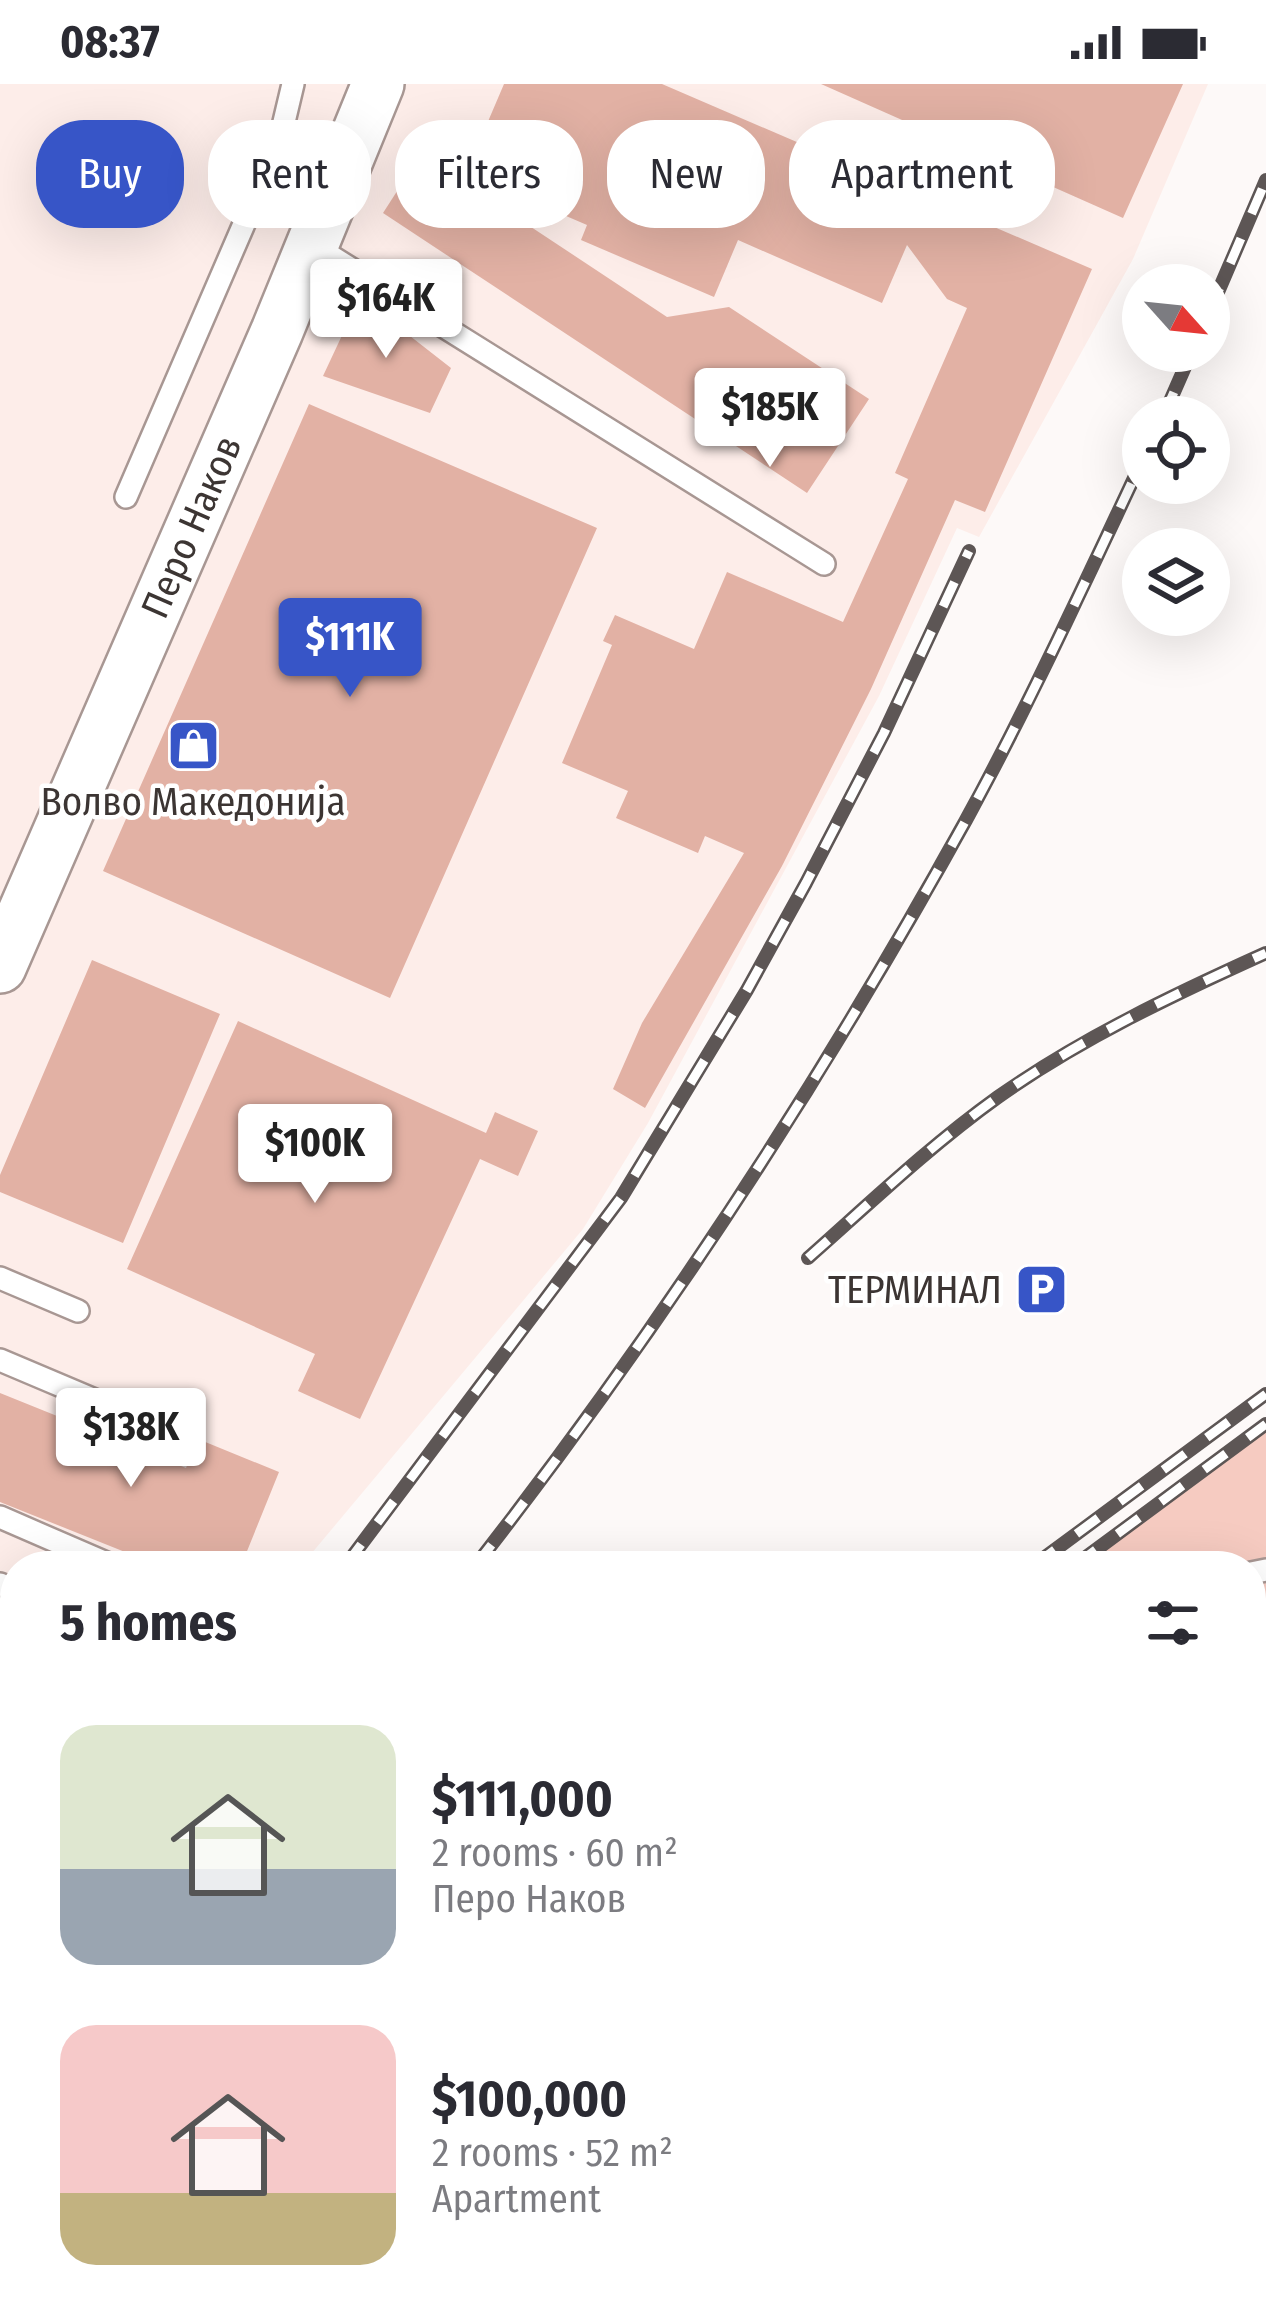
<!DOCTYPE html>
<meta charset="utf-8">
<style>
body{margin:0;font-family:"Fira Sans Condensed",sans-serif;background:#f7f7f7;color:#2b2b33;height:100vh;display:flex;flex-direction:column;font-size:45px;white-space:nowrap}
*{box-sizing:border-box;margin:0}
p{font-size:39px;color:#7c7c81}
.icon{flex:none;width:66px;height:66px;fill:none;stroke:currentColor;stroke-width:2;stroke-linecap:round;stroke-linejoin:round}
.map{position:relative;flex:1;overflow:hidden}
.details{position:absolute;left:0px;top:1467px;width:1266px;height:768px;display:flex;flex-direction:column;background:#fff;border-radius:48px 48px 0 0;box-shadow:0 12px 48px #0002}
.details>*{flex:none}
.banner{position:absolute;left:36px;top:36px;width:1194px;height:108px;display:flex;gap:24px}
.needle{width:78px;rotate:117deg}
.controls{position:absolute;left:1122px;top:180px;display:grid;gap:24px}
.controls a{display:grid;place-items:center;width:108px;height:108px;border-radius:50%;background:#fff;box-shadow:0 12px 48px #0002;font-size:60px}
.price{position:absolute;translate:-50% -102px;padding:0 27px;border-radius:12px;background:#fff;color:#222;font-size:39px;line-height:78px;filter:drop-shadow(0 3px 6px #0008)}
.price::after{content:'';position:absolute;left:50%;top:72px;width:36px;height:27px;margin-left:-18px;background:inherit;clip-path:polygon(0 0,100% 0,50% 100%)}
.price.active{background:#3755c7;color:#fff}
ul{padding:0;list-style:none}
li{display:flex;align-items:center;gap:36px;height:300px;padding:0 60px}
li span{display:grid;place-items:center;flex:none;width:336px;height:240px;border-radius:36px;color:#555}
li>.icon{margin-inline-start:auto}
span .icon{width:144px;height:144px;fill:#fffc;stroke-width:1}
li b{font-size:51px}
h2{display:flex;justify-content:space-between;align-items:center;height:144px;padding:0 60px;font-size:51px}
.pill{padding:0 42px;border-radius:48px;background:#fff;box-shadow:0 12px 48px #0002;font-size:42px;line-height:108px}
.pill.active{background:#3755c7;color:#fff}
.status{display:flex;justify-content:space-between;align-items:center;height:84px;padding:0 60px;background:#fff;direction:ltr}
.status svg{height:33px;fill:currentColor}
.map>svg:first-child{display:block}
.built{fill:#fdede9}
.green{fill:#f6cbc1}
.building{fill:#e2b1a4}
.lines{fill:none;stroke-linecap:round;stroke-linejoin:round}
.service-casing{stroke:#a89793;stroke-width:26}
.tertiary-casing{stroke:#a89793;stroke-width:56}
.path{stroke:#958f8e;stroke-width:6;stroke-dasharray:9 6;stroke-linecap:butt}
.service{stroke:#fff;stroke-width:21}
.tertiary{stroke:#fff;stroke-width:51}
.rail-casing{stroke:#5d5655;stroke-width:14}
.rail{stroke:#fff;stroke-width:9;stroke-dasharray:27;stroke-linecap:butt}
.labels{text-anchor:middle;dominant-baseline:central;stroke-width:9;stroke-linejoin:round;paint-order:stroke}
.street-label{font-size:39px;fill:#3c3533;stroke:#fff}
.poi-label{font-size:39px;fill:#3c3533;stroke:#fff}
</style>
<div class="status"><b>08:37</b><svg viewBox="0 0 49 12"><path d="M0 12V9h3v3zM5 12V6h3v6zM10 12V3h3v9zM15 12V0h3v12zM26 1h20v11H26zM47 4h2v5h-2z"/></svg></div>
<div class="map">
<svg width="1266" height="2235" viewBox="0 0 1266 2235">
<rect width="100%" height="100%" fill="#fdf9f8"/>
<!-- built -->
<path class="built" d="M0,0h1208l-75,175 -154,278 -22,-9 -78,168 -231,427 -65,106 -282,337h-286v390l-15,14z"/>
<!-- green -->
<path class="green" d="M1266,1340v895h-1211l20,-15h1176v-738h-177z"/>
<!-- building -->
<path class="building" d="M504,0h158l430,185 -107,243 -30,-12 -84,189 -89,177 -137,242 -32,-19 29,-66 102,-170 -39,-17 -7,17 -82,-35 12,-27 -66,-28 50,-118 -9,-4 12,-26 79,34 33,-77 116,50 65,-143 -13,-6 72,-165 -20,-9 -40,-54 -25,58 -144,-63 -24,57 -133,-57 6,-15 -121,-52z
M821,0h362l-60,134z
M421,70l246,163 62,-10 140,92 -62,94 -424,-280z
M360,213l91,71 -21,45 -107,-37z
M309,320l288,124 -207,470 -287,-127z
M92,876l128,54 -97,229 -123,-51v-17z
M238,937l248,112 9,-21 43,19 -20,45 -38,-17 -120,260 -62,-28 17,-37 -188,-85z
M0,1309l186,75 12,-29 81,33 -38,94h-81l-160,-64z
M0,1526l15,7v230l-11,29 -4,-2z
M1266,1527v473l-15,-20v-441z
M189,2220h77l12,15h-77z
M533,2220h99l11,15h-99z
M1086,2220h40l14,15h-70z"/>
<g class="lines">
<defs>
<path id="service" d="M313,161l511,319
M126,413l153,-354 14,-59
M0,1194l78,33
M0,1276l175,74
M0,1433l113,49
M1251,1489l15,-3
M0,1500l7,3
M1251,2099l15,21
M298,2220l11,15
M903,2220l12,15"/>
<g id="tertiary">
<path id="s1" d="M0,883l277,-636 101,-247"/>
</g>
</defs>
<!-- service casing -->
<use href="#service" class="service-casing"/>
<!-- tertiary casing -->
<use href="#tertiary" class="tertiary-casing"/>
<!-- path -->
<path class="path" d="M0,2071l15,9
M105,2220l11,15
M131,2235l21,-15"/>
<!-- service -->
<use href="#service" class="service"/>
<!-- tertiary -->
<use href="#tertiary" class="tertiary"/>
<defs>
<path id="rail" d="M1209,229l57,-133
M1163,333l29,-66
M808,1174c62,-55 123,-113 190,-161 82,-58 177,-103 268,-144
M345,1482l276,-368 126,-208 59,-107 78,-150 85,-182
M475,1482c183,-234 347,-486 491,-746 64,-117 120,-240 177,-361
M1033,1482l233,-172
M1074,1482l192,-142
M0,1922l15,-16
M0,2007l15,-15
M10,2235l20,-15
M55,2235l20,-15"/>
</defs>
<!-- rail casing -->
<use href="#rail" class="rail-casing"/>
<!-- rail -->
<use href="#rail" class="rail"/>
</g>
<!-- icons -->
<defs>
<symbol id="shop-square" viewBox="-11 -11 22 22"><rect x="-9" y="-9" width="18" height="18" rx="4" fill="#3755c7" stroke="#fff"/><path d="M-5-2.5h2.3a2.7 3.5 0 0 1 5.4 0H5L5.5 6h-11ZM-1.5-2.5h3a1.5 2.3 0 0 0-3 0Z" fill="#fff"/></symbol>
<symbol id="parking-square" viewBox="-11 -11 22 22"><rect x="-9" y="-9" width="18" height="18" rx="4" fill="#3755c7" stroke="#fff"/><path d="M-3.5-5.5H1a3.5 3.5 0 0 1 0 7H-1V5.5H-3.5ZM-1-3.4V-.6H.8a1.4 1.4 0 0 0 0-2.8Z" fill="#fff"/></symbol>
</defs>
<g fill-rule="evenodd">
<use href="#shop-square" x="164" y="632" width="59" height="59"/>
<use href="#parking-square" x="1012" y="1176" width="59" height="59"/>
</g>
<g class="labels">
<!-- street labels -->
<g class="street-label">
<text stroke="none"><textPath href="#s1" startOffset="480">Перо Наков</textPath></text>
</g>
<!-- poi labels -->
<g class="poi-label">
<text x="193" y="718">Волво Македонија</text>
<text x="1002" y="1206" text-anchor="end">ТЕРМИНАЛ</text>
</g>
</g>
</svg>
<div class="controls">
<a><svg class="needle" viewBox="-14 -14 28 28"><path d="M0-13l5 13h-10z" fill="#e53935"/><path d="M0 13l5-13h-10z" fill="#7c7c81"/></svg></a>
<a><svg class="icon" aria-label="locate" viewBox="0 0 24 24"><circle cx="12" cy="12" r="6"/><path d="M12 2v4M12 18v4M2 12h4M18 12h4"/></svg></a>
<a><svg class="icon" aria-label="layers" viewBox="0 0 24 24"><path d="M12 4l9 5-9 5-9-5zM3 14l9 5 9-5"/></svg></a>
</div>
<b class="price" style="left:386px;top:277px">$164K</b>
<b class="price" style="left:770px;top:386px">$185K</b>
<b class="price active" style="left:350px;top:616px">$111K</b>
<b class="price" style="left:315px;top:1122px">$100K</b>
<b class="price" style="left:131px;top:1406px">$138K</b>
<div class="banner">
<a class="pill active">Buy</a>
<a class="pill">Rent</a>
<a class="pill">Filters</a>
<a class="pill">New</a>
<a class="pill">Apartment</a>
</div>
<section class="details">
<h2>5 homes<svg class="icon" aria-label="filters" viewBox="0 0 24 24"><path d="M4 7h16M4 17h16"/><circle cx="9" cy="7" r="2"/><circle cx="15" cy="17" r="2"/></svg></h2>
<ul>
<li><span style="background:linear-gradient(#dfe7d0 60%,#9aa5b1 0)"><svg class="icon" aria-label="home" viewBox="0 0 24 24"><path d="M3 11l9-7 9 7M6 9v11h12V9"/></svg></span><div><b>$111,000</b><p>2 rooms · 60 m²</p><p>Перо Наков</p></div></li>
<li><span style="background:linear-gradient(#f6c9c9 70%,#c2b280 0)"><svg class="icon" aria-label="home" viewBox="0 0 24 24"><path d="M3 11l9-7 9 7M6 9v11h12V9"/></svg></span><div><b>$100,000</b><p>2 rooms · 52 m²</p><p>Apartment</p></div></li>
</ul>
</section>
</div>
